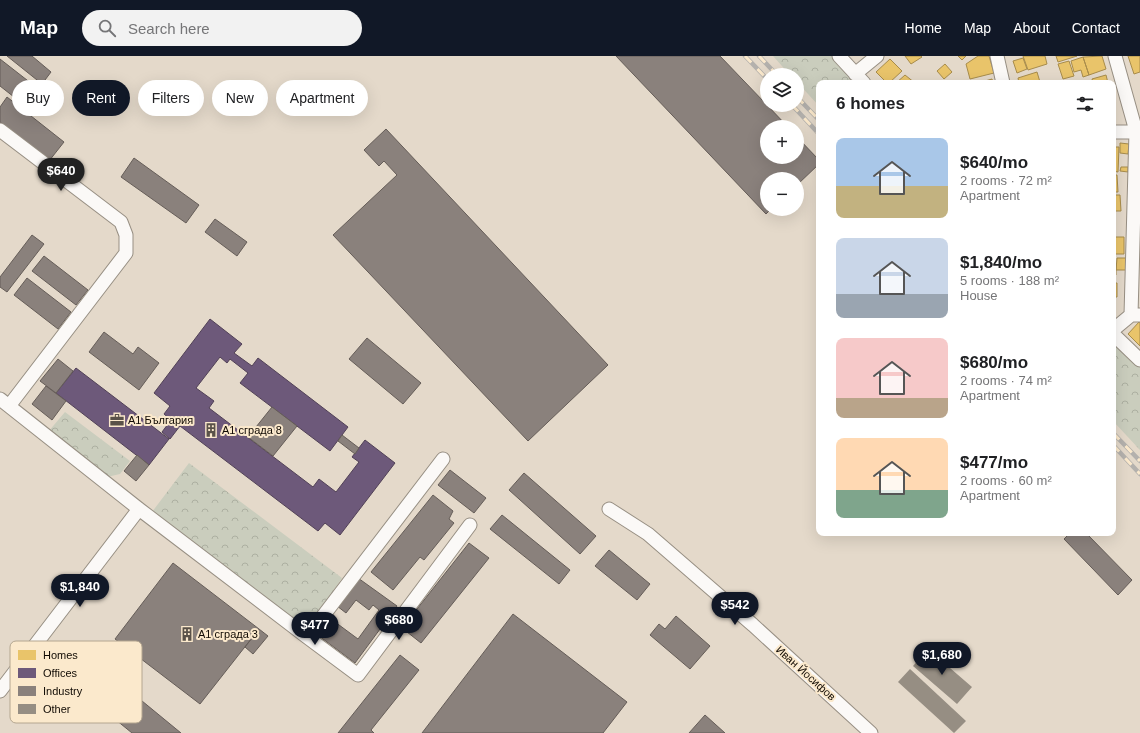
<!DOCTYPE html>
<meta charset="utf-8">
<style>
body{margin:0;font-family:Helvetica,sans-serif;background:#f2f2f2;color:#202124;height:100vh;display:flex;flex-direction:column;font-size:15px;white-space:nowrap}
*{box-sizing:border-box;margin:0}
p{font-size:13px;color:#757577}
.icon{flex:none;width:22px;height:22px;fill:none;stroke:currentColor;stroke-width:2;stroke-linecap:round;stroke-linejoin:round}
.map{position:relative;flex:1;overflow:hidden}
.side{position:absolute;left:816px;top:24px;width:300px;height:456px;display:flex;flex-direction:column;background:#fff;border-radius:8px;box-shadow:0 4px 16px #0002}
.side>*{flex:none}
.hud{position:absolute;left:12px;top:24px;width:380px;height:36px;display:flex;gap:8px}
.buttons{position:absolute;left:760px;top:12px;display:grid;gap:8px}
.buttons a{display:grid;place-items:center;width:44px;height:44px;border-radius:50%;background:#fff;box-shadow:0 4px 16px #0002;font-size:20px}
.price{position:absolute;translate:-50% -34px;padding:0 9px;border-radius:14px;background:#111827;color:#fff;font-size:13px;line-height:26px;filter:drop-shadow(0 1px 2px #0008)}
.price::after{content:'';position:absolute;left:50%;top:24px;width:12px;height:9px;margin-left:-6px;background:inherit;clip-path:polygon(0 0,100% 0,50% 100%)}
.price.on{background:#222;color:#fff}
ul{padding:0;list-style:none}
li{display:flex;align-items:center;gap:12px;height:100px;padding:0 20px}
li span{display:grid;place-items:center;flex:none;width:112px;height:80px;border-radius:8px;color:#555}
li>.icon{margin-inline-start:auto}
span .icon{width:48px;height:48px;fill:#fffc;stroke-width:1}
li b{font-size:17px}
h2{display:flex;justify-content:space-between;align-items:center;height:48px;padding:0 20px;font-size:17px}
.pill{padding:0 14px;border-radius:18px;background:#fff;box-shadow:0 4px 16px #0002;font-size:14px;line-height:36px}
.pill.on{background:#111827;color:#fff}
header{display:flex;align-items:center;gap:24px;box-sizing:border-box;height:56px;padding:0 20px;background:#111827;color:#fff}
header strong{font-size:19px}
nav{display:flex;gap:22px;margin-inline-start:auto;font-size:14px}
.search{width:280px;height:36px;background:#f2f2f2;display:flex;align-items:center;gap:10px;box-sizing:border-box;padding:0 14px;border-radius:22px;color:#757577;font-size:15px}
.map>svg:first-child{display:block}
.park{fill:url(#park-crowns)}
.homes{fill:#e9c46a;stroke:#a88c4b}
.offices{fill:#6d597a;stroke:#514156}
.industry{fill:#8a817c;stroke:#655d58}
.building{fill:#968e83}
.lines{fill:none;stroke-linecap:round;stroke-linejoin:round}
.street-casing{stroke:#978f83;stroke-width:15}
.street{stroke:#fbf9f7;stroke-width:13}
.rail-casing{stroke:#b4b1ad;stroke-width:4.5}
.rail{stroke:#fbe9cc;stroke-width:3;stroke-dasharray:9;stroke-linecap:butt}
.labels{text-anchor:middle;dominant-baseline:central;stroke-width:4;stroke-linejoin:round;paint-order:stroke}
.poi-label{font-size:11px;fill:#100a03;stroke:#fbe9cc;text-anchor:start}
.street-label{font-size:11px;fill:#100a03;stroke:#fbe9cc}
.key{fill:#fbe9cc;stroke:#b4a690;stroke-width:1}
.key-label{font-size:11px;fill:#100a03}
</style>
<header>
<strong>Map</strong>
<div class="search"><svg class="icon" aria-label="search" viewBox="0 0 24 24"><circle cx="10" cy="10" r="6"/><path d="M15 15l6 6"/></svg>Search here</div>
<nav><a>Home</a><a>Map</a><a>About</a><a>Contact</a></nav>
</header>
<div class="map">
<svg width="1140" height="677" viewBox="0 0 1140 677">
<defs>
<pattern id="park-crowns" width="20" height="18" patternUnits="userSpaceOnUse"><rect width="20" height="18" fill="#cacdbd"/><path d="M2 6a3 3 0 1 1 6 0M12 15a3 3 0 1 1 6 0" fill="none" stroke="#acafa1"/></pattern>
</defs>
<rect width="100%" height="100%" fill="#e4d9ca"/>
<!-- park -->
<path class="park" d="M773,0h59l26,27h-39v23l-22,-24v-7h-7z
M1113,282l27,27v85l-27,-29z
M65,356l65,49 -10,13 -13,3 -59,-45z
M189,407l153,115 -28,42 -16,5 -146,-113z"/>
<!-- homes -->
<path class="homes" d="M905,0h16l1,1 -11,7z
M958,0h8l-4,4z
M978,0h11l5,17 -24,6 -4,-15z
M1023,0h22l2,8 -19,6z
M1056,0h21l-19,6z
M1102,0l4,13 -17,6 -6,-18z
M1128,0h12v16l-6,2z
M1083,1l6,18 -6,2 -2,-7 -7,2 -3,-11z
M1023,2l4,11 -10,4 -4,-12z
M890,3l12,12 -13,12h-2l-11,-11z
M1069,5l5,15 -11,3 -5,-15z
M945,8l7,8 -8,7 -7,-8z
M1037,16l3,10 -21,1 -1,-5z
M905,19l10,8h-19z
M1106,19l2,8h-15l-1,-4z
M992,23l1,4h-15z
M1120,87l9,1 -1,10 -8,-1z
M1113,91h6l-1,25 -5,-1z
M1121,111h7v5l-8,-1z
M1113,119h4l1,17h-5z
M1113,139h7l1,16h-8z
M1113,181h11v17h-11z
M1117,202h11l-1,12h-11z
M1113,207h3v12h-3z
M1113,227h4v14h-4z
M1139,266h1v24l-12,-12z"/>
<!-- offices -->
<path class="offices" d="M210,263l32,25 -8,9 18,13 6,-8 90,69 -18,24 -90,-68 8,-10 -18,-14 -3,4 -7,-6 -24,31 18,13 -5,7 104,79 6,-8 17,13 23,-30 -7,-5 13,-17 30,23 -55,72 -15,-12 -7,8 -138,-105 -10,13 -8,-7 9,-12 -7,-6 6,-8 -16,-13z
M76,312l93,71 -20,26 -93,-72z"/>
<!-- industry -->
<path class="industry" d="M7,0h25l19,16 -9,12z
M616,0h104l68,71h-21v30h30v-20l22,23v4l-22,21v-6h-30v30h4l-5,5z
M0,3l41,32 -13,17 -28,-22z
M7,41l57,45 -15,19 -49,-39v-15z
M386,73l222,236 -80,76 -195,-206 64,-60 -13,-14 -5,5 -15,-16z
M134,102l65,47 -13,18 -65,-46z
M215,163l32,23 -10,14 -32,-24z
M32,179l12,9 -37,48 -7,-5v-10z
M44,200l44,34 -12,15 -44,-34z
M27,222l44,34 -13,17 -44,-34z
M104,276l29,22 5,-7 21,16 -20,27 -50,-38z
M367,282l54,45 -18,21 -54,-45z
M58,303l15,12 -17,22 -16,-12z
M46,330l20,15 -14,19 -20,-16z
M272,351l25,19 -24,30 -25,-19z
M342,379l17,13 -4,6 -17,-13z
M137,399l12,10 -13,16 -12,-10z
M450,414l36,28 -12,15 -36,-28z
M524,417l72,63 -16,18 -71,-64z
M433,439l20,16 -4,8 5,4 -30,37 -4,-3 -27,33 -22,-18z
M502,459l68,55 -11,14 -69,-55z
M1070,477h16l46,47 -14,15 -54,-56z
M469,487l20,15 -68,85 -19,-15z
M609,494l41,34 -13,16 -42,-34z
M173,507l86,66 -59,75 -85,-65z
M358,522l39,28 -42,57 -36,-27 12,-17 27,20 21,-29 -6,-5 -4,5 -13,-10 -10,13 -9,-7z
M513,558l114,88 -24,31h-181z
M676,560l34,30 -20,23 -40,-34 9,-11 6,5z
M259,573l9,7 -15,18 -8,-7z
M80,594l101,83h-49l-71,-58z
M400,599l19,15 -48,60 3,3h-36z
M705,659l20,18h-36z"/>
<!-- building -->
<path class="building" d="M928,593l44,38 -15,17 -44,-38z
M910,613l56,52 -12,12 -56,-51z"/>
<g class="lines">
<defs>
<path id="street" d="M839,0l25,27
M997,0l6,27
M1115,0l21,75 -5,184
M855,18l22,-18
M0,74l121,92 5,13v18l-117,153
M1113,76h27
M1113,274l18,-15h9
M1113,278l27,26
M0,343l139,110 168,128 136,-178
M609,453l39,25 105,91 118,108
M307,581l51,38 112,-150
M0,635l139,-182"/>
</defs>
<!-- street casing -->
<use href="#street" class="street-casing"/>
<!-- street -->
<use href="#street" class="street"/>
<defs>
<path id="rail" d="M745,0l22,23
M759,0l18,19
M797,41l22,23
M792,49l27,29
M1113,377l27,28
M1113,389l27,29"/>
</defs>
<!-- rail casing -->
<use href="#rail" class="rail-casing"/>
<!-- rail -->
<use href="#rail" class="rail"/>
</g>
<!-- icons -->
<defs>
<symbol id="office-bare" viewBox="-9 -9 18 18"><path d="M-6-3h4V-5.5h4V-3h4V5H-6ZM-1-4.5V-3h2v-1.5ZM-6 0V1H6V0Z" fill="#5a5249" stroke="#fbe9cc" stroke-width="2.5" paint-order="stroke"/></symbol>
<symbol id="building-bare" viewBox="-9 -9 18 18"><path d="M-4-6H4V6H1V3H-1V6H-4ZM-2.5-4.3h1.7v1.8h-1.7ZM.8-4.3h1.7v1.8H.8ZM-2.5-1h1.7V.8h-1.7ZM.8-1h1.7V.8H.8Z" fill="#5a5249" stroke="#fbe9cc" stroke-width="2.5" paint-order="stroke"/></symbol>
</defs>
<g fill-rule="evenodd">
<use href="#office-bare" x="107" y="354" width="20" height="20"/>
<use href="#building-bare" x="201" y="364" width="20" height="20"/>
<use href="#building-bare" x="177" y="568" width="20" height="20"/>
</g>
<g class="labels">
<!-- poi labels -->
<g class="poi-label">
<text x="128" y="364">А1 България</text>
<text x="222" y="374">А1 сграда 8</text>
<text x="198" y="578">А1 сграда 3</text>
</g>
<!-- street labels -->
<g class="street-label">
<text transform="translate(806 617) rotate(42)">Иван Йосифов</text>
</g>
</g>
<!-- legend -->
<rect x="10" y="585" width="132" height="82" rx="6" class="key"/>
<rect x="18" y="594" width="18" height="10" fill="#e9c46a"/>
<rect x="18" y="612" width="18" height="10" fill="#6d597a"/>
<rect x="18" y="630" width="18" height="10" fill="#8a817c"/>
<rect x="18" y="648" width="18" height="10" fill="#968e83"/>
<g class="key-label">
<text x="43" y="603">Homes</text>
<text x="43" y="621">Offices</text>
<text x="43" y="639">Industry</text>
<text x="43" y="657">Other</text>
</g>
</svg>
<div class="buttons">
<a><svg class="icon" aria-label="layers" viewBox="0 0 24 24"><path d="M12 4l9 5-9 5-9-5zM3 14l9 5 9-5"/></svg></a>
<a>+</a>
<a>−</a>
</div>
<b class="price on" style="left:61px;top:136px">$640</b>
<b class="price" style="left:80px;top:552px">$1,840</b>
<b class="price" style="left:735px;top:570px">$542</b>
<b class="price" style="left:399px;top:585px">$680</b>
<b class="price" style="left:315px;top:590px">$477</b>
<b class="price" style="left:942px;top:620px">$1,680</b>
<div class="hud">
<a class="pill">Buy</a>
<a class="pill on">Rent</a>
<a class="pill">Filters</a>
<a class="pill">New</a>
<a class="pill">Apartment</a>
</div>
<section class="side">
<h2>6 homes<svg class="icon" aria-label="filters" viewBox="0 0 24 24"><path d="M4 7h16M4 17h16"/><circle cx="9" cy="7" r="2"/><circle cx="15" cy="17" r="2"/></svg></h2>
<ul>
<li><span style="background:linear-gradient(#a9c7e8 60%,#c2b280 0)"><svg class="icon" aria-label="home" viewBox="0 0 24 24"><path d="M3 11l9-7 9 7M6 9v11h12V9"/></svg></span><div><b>$640/mo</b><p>2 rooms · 72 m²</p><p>Apartment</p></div></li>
<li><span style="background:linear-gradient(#c9d6e8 70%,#9aa5b1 0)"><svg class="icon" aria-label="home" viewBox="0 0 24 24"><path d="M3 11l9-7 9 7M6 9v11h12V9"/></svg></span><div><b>$1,840/mo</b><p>5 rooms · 188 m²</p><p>House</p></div></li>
<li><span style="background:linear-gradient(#f6c9c9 75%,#b9a48a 0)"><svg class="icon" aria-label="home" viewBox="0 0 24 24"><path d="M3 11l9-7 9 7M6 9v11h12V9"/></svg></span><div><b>$680/mo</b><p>2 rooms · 74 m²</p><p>Apartment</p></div></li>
<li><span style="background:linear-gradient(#ffd9b3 65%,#7fa58c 0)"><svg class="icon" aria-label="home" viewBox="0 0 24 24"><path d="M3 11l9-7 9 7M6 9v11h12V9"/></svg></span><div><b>$477/mo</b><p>2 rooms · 60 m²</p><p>Apartment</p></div></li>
</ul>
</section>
</div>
